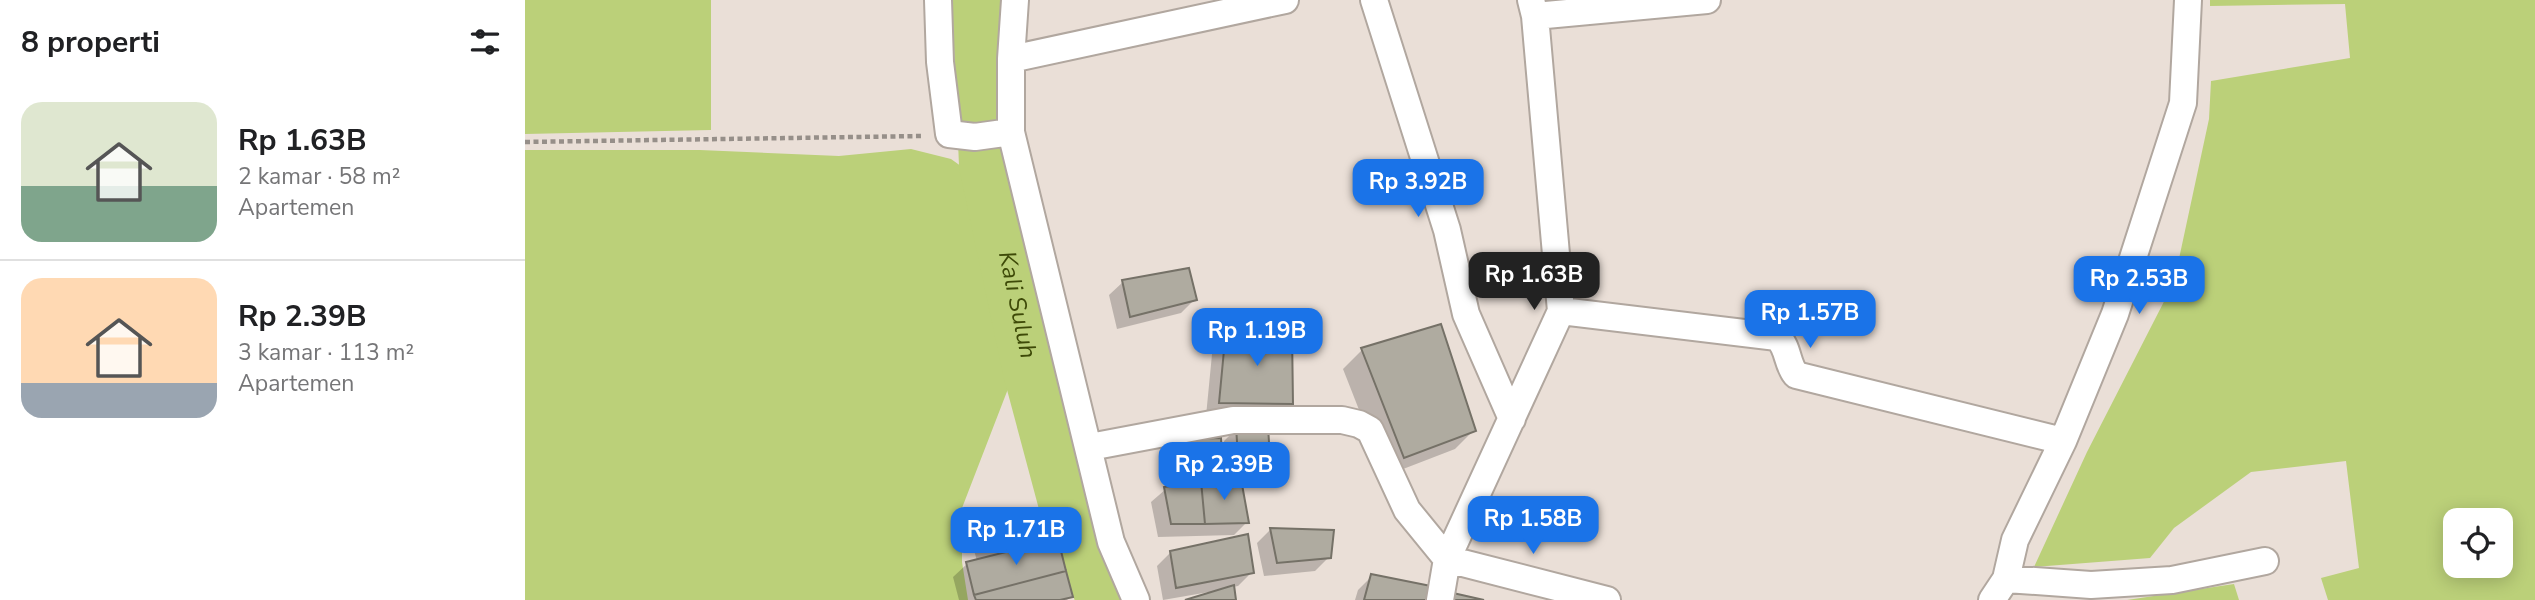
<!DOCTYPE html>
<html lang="id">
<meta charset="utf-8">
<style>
body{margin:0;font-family:"Nunito Sans",sans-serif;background:#f2f2f2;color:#202124;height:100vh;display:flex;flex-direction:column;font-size:26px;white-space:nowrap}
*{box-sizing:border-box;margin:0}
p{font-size:23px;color:#757577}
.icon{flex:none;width:38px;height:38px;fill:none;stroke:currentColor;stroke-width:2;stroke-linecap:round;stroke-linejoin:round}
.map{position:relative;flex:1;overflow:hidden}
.side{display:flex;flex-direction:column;background:#fff;width:525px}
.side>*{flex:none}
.fabs{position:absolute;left:1918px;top:508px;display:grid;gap:14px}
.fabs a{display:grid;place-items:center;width:70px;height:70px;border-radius:14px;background:#fff;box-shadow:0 4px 18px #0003;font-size:35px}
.price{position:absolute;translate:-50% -60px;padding:0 16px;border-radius:14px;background:#1a73e8;color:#fff;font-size:23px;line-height:46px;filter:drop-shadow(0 2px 4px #0008)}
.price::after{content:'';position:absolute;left:50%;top:42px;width:21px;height:16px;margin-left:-10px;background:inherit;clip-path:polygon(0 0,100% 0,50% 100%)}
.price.on{background:#222;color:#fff}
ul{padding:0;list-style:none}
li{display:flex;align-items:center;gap:21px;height:175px;padding:0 21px}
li+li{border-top:2px solid #e0e0e0}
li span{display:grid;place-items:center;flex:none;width:196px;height:140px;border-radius:21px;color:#555}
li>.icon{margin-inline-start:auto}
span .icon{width:84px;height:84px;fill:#fffc;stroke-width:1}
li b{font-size:30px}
h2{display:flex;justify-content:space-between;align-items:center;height:84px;padding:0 21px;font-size:30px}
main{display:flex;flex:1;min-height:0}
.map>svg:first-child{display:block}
.water{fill:#bbd079;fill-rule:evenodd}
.shadow{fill:#0003}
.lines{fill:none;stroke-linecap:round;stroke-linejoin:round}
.river{stroke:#bbd079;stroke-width:58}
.building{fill:#afaba0;stroke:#757167;stroke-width:2}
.minor-casing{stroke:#b1a79f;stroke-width:30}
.path{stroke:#968f89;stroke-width:4.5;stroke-dasharray:5 3.5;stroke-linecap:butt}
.minor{stroke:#fff;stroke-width:26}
.labels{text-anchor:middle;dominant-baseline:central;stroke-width:7;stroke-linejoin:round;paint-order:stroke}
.water-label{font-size:24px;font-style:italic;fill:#3e4a08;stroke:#eadfd7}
</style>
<main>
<section class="side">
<h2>8 properti<svg class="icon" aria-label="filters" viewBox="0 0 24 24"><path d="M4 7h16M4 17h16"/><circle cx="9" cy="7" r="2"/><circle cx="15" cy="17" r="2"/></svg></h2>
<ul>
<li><span style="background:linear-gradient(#dfe7d0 60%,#7fa58c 0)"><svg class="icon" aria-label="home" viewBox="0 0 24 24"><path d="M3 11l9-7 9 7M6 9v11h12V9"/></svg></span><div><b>Rp 1.63B</b><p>2 kamar · 58 m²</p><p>Apartemen</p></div></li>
<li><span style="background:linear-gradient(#ffd9b3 75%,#9aa5b1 0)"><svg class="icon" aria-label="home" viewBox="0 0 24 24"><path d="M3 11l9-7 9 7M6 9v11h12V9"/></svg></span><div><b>Rp 2.39B</b><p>3 kamar · 113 m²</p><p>Apartemen</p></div></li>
</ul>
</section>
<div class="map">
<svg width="2010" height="600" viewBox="0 0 2010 600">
<rect width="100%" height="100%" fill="#eadfd7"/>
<!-- water -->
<path class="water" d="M0,0h186v130l-186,4z
M1685,0h325v600h-207l-7,-22 38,-10 -13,-107 -95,11 -77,56 -24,30 -116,9 53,-115 87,-170 35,-163 2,-38 139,-23 -5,-54 -135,2zM1930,520h46v45h-46z
M386,149l40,10 21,15 14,49 32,140 -56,145v54l6,38h-443v-450h175l139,6z
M1709,584l5,16h-112z"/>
<!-- shadow -->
<path class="shadow" d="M598,282l72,17 -14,14 -64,16 -8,-34z
M702,331l64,73 -14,13 -71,-1 7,-72z
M837,350l112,80 -19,19 -70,27 -42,-107z
M712,428l33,46 -14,14 -15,-1 6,35 -13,13 -76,2 -7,-35 15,-13 -4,-34 13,-14 46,33 -8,9 13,-1 -2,-41z
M459,523l57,13 -12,12 42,48 -4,4h-108l-6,-23 14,-13 10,-3 -7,-25z
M745,530l59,27 -14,14 -51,5 -7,-33z
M645,553l82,19 -14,14 -5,1 1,13h-43l18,-6v-2l-46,8 -6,-34z
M847,576l53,24h-70l3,-10z"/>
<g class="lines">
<!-- river -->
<path class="river" id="s1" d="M456,0l7,165 44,206 38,142 36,87"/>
</g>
<!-- building -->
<path class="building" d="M664,268l8,32 -67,17 -8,-37z
M916,324l35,107 -72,27 -43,-110z
M701,329l66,3 1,72 -74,-1z
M711,426h32l3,49 -32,-2z
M696,438l2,37 -44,-2 -5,-33z
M716,479l8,44 -44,1 -4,-43z
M676,481l4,43h-34l-7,-37z
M511,509l7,27 -53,11 -7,-26z
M745,528l64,2 -3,28 -54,5z
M723,534l6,39 -78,15 -6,-37z
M533,539l8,32 -92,24 -8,-33z
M541,571l7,26 -13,3h-84l-2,-5z
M846,574l60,12 -4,14h-63z
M709,585l2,15h-51z
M928,593l31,7h-32z"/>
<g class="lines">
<defs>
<path id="minor" d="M413,0l2,62 9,72 26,3 36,-5
M490,0l-4,59v73l100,410 25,58
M849,0l73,230 19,84 46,105
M1010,16l172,-16
M486,59l274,-59
M1036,311l216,26c12,10 9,26 19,38l267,66
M565,447l143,-27h109l17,4 11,6 37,80 40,49 160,41
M1481,579l85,6 81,-5 93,-19
M915,600l7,-41 114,-248 -26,-295 -4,-16
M1467,600l14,-21 9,-39 48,-99 52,-127 68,-211 5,-103"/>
</defs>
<!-- minor casing -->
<use href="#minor" class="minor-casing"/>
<!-- path -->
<path class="path" d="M0,142l396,-6"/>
<!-- minor -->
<use href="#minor" class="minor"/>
</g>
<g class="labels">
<!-- water labels -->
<g class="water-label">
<text stroke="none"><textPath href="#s1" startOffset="308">Kali Suluh</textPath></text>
</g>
</g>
</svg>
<div class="fabs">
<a><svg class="icon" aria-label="locate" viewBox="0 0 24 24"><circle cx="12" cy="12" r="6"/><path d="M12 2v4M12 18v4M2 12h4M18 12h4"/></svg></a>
</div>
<b class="price" style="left:893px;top:219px">Rp 3.92B</b>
<b class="price on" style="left:1009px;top:312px">Rp 1.63B</b>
<b class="price" style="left:1614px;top:316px">Rp 2.53B</b>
<b class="price" style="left:1285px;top:350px">Rp 1.57B</b>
<b class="price" style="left:732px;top:368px">Rp 1.19B</b>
<b class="price" style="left:699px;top:502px">Rp 2.39B</b>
<b class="price" style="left:1008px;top:556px">Rp 1.58B</b>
<b class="price" style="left:491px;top:567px">Rp 1.71B</b>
</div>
</main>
